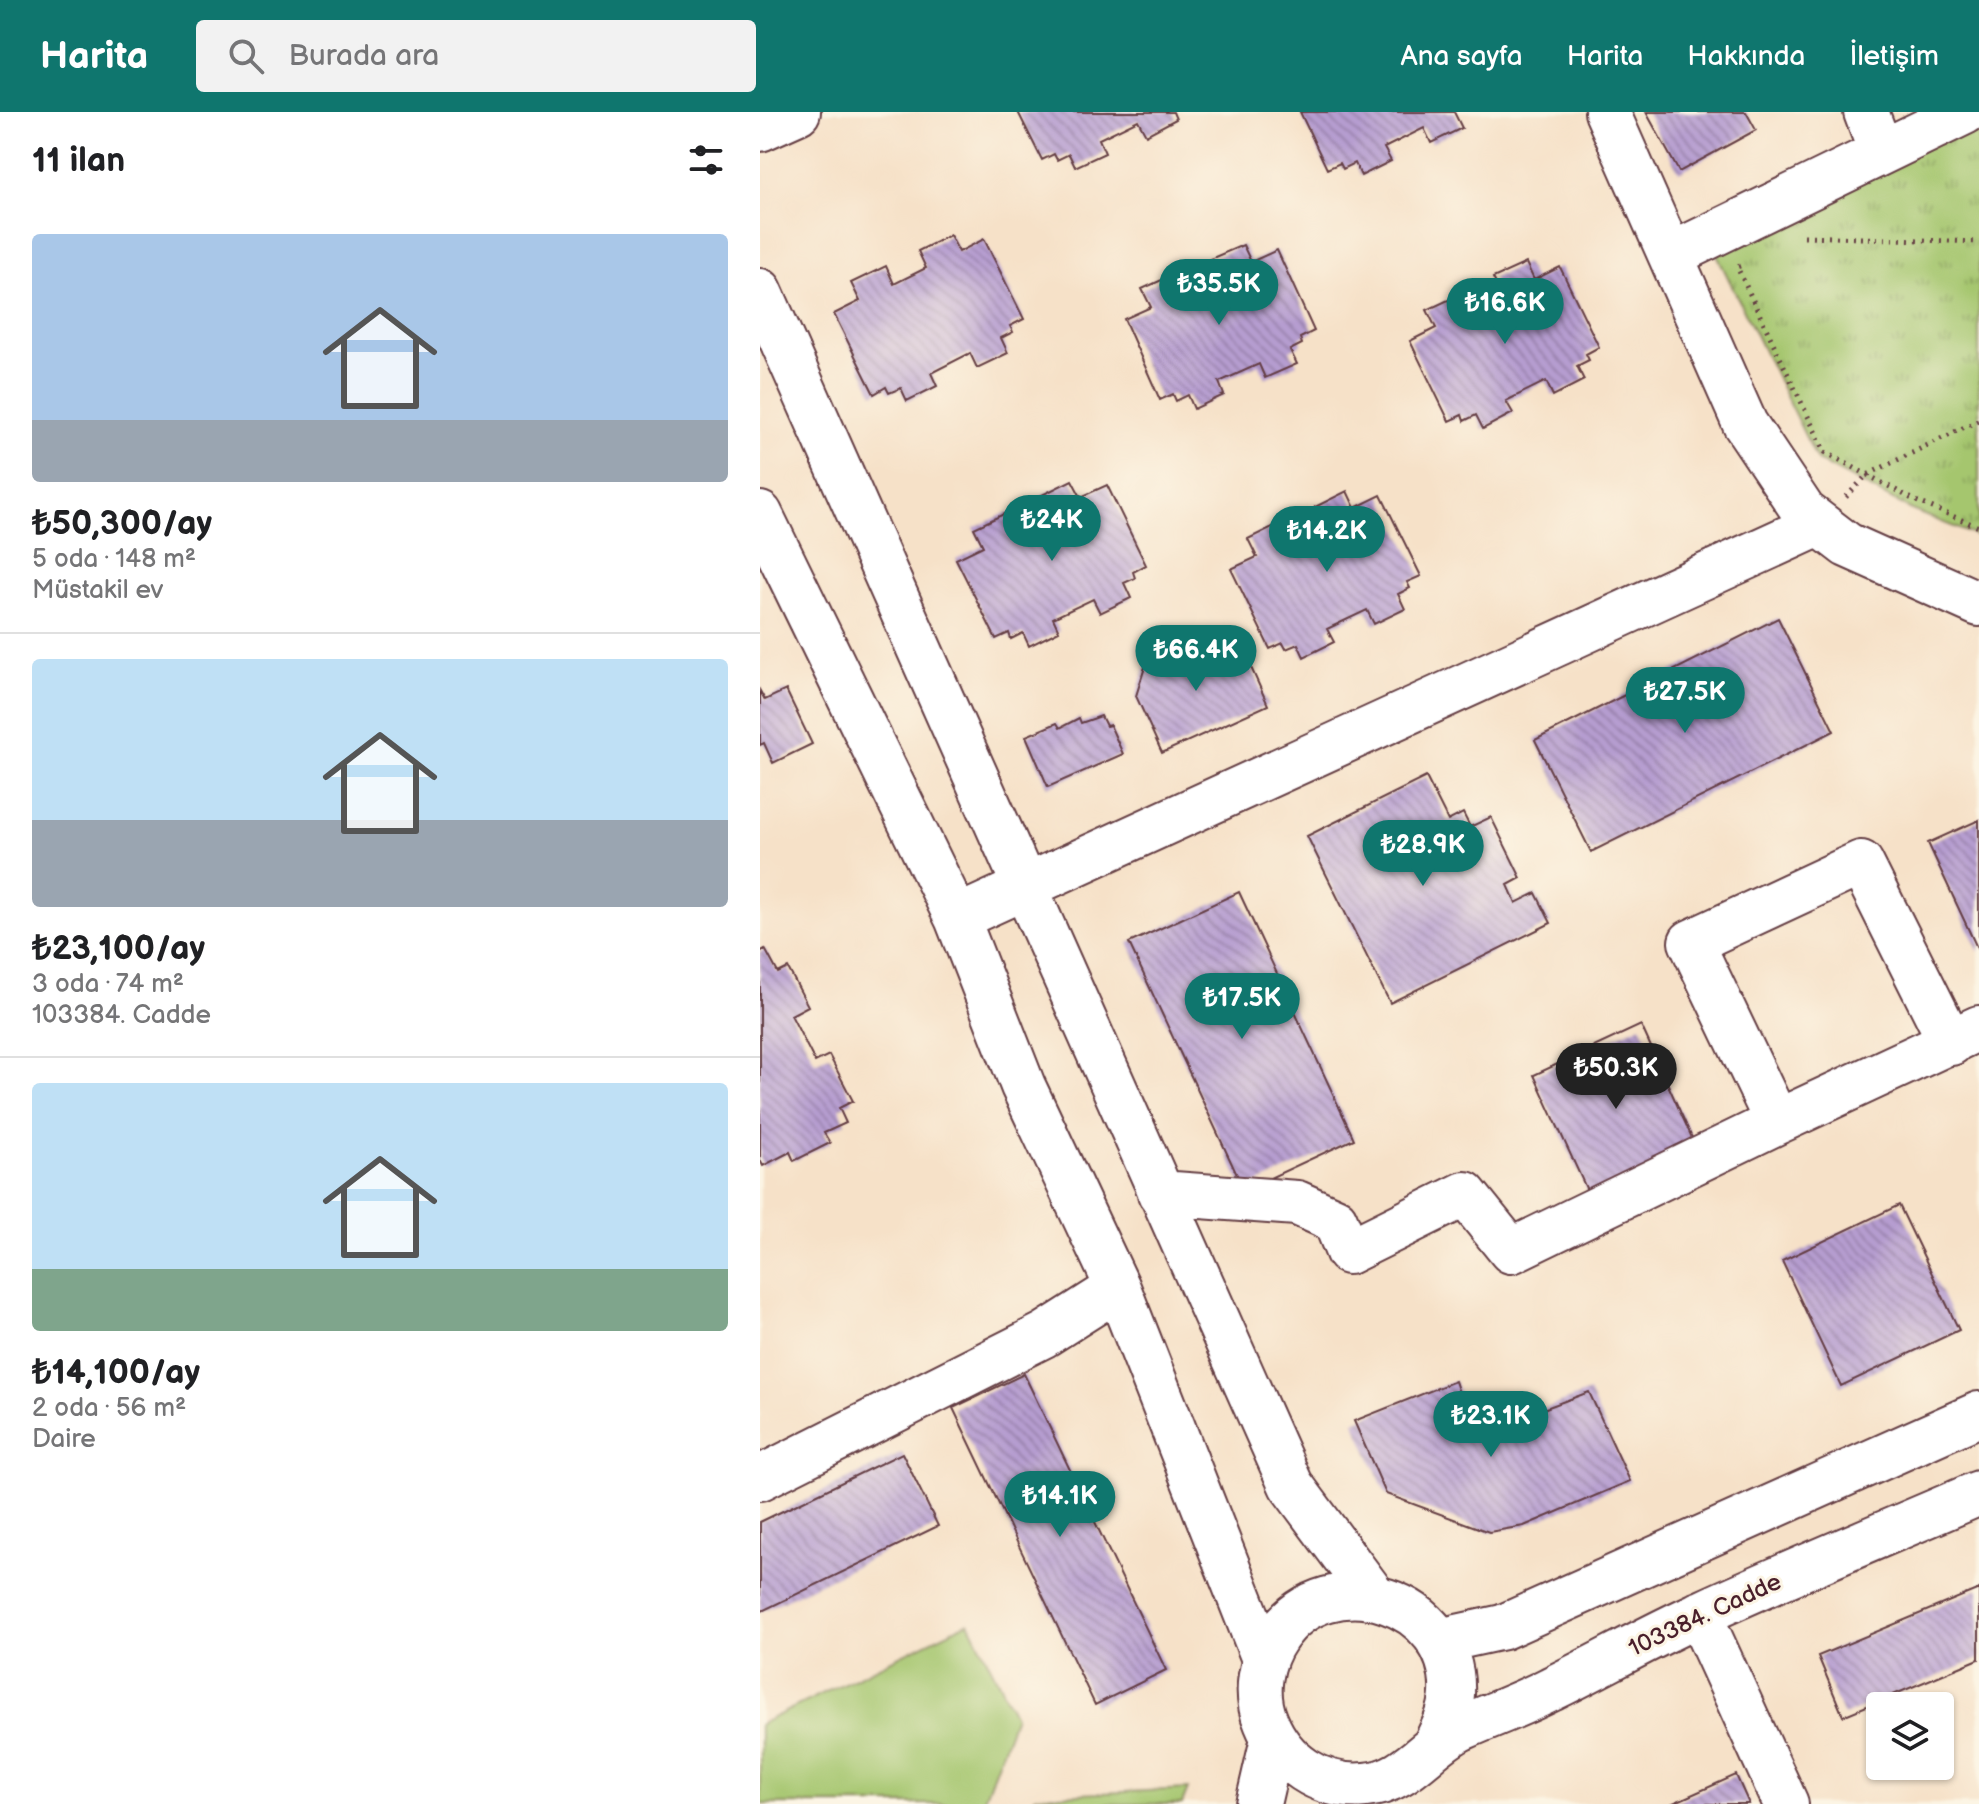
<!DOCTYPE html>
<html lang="tr">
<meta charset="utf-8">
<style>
body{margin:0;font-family:"Balsamiq Sans",sans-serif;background:#f2f2f2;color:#202124;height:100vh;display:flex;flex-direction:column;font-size:30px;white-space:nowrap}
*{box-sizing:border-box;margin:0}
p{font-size:26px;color:#757577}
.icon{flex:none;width:44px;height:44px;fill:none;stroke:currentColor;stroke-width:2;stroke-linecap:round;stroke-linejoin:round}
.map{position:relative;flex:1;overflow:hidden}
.panel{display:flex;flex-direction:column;background:#fff;width:760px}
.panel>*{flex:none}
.controls{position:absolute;left:1106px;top:1580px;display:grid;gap:16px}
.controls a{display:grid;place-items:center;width:88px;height:88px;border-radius:8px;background:#fff;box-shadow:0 2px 6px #0004;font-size:40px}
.price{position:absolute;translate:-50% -68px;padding:0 18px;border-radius:28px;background:#0f766e;color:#fff;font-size:26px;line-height:52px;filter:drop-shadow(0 2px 4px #0008)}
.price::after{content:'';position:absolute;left:50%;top:48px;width:24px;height:18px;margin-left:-12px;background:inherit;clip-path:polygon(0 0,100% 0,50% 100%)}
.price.active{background:#222;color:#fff}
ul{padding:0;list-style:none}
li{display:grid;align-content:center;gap:16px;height:424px;padding:0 32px}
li+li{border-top:2px solid #e0e0e0}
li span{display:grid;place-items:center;height:248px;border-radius:8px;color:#555}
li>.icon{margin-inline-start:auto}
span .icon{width:144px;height:144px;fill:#fffc;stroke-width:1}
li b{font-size:34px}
h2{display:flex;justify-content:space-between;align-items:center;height:96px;padding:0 32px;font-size:34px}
header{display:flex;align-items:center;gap:48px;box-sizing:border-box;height:112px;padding:0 40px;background:#0f766e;color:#fff}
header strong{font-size:38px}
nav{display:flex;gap:44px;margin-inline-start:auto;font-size:28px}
.search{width:560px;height:72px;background:#f2f2f2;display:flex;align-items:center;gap:20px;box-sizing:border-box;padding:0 28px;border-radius:8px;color:#757577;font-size:30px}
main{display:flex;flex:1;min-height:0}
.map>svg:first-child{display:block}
.green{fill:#a5c66e;stroke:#78724c;stroke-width:2}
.park{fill:url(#park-tufts);stroke:#78724c;stroke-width:2}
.building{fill:url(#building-back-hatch)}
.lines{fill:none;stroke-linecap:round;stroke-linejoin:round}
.minor-casing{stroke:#643c43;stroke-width:48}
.path{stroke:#643c43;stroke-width:5;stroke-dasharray:2 6;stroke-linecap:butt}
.minor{stroke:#fff;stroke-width:44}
.labels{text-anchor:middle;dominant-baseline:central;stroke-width:6;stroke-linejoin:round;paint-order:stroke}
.street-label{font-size:24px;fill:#4a1f2b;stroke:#fcf5e5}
</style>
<header>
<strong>Harita</strong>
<div class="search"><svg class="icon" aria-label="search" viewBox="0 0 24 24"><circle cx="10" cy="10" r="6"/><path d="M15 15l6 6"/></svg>Burada ara</div>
<nav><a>Ana sayfa</a><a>Harita</a><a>Hakkında</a><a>İletişim</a></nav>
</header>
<main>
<section class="panel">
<h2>11 ilan<svg class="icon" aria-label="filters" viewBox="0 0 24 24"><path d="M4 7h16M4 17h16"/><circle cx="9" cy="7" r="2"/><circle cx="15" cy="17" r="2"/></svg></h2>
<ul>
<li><span style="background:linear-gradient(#a9c7e8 75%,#9aa5b1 0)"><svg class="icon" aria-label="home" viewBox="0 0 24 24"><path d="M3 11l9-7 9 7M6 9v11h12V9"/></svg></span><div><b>₺50,300/ay</b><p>5 oda · 148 m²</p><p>Müstakil ev</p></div></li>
<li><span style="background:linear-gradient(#bfe0f5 65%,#9aa5b1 0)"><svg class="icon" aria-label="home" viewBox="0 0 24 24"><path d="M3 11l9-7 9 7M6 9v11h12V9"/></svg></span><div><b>₺23,100/ay</b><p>3 oda · 74 m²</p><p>103384. Cadde</p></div></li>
<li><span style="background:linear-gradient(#bfe0f5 75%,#7fa58c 0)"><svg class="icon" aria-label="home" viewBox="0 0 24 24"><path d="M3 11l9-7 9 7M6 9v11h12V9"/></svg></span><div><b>₺14,100/ay</b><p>2 oda · 56 m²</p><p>Daire</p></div></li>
</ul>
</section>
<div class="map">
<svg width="1219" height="1692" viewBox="0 0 1219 1692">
<defs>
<pattern id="park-tufts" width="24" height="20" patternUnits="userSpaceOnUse" patternTransform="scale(2)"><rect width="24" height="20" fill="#a5c66e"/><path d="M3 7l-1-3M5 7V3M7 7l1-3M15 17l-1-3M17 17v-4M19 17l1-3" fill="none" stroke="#88a05b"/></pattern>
<pattern id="building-back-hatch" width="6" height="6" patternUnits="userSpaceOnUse" patternTransform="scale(2)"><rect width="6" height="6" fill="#b69dd0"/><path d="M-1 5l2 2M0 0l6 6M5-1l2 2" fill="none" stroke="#967fa9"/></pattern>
</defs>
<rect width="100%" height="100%" fill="#fcf5e5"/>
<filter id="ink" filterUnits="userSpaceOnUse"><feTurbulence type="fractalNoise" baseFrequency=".0125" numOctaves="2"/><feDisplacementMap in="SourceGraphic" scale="16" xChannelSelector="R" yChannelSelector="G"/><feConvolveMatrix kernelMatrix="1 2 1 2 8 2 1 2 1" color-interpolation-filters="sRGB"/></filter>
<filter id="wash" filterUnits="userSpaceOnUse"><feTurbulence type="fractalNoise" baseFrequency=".006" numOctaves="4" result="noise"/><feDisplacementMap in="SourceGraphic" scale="32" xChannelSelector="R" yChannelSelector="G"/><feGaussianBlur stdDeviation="1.8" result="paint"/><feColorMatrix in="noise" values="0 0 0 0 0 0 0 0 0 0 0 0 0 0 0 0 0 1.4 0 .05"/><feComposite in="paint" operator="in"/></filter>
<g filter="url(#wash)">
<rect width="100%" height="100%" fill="#f6e1c8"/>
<!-- green -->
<path class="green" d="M209,1510l46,94 -33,88h-222v-80z
M428,1677l-6,15h-149l2,-8z"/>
<!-- park -->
<path class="park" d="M1219,9v416l-67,-27 -95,-50 -103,-211z"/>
<g id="blocks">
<!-- building -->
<path class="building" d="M258,0h155l3,7 -30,16 -8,-15 -39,19 6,14 -30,14 -6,-13 -12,6 -3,-6 -12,6z
M540,0h154l8,16 -31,15 -7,-15 -40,20 7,13 -30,15 -6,-13 -12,6 -3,-6 -13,6z
M886,0h100l10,18 -77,42z
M190,123l9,17 25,-13 40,80 -14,7 3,6 -12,6 7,15 -31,15 -7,-15 -39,20 6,13 -30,15 -6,-13 -12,5 -3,-6 -12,7 -40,-80 26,-13 -9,-18 35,-17 8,18 32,-16 -8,-17z
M483,133l8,17 26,-12 37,81 -14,7 2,6 -12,6 7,14 -32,14 -6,-14 -40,18 5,13 -30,14 -6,-14 -12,6 -3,-7 -13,6 -36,-81 27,-12 -9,-18 35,-16 9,18 32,-14 -8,-18z
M766,151l8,17 26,-13 39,80 -13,7 3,6 -12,6 7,14 -31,16 -7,-15 -40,20 7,12 -30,16 -7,-14 -12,6 -2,-6 -13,6 -39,-80 26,-13 -9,-18 34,-16 9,17 32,-15 -9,-18z
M312,368l9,17 26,-12 39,80 -13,7 2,6 -11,5 7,15 -31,15 -7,-14 -40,19 6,13 -30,15 -6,-13 -12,6 -2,-6 -13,6 -40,-80 27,-13 -9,-18 34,-16 9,17 32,-16 -9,-17z
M587,379l8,17 26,-13 40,81 -14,6 3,6 -12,6 7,15 -31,15 -7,-14 -40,19 7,13 -30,15 -6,-13 -12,5 -3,-6 -13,6 -39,-80 26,-12 -9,-18 35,-17 8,18 32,-16 -8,-17z
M1018,506l56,113 -243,121 -56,-112z
M446,528l43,23 19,42 -106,48 -26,-57 9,-29 11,-13 22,-11 6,9z
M26,578l26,54 -39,19 -9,-20 -4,2v-54l5,9z
M341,604l5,10 4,-1 13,29 -75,33 -22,-51 31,-13 3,5 19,-10 2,5z
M666,665l22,44 15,-8 7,14 21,-10 30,61 -13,7 8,18 20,-10 15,30 -161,80 -83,-167z
M1219,708v132l-51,-109z
M479,780l115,247 -110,51 -115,-247z
M5,837l13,24 10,-5 20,38 -17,9 24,47 14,-7 24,46 -14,7 7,15 -22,10 6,10 -36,18 -4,-9 -27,14 -3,-6v-208z
M881,913l56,124 -107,48 -56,-122z
M1139,1093l60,125 -118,56 -59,-125z
M264,1262l142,296 -71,35 -142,-297z
M695,1269l18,54 116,-43 41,89 -106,45 -35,6 -103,-38 -32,-73z
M142,1341l36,73 -178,86v-90z
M1219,1477v70l-136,57 -25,-60z
M976,1663l13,29h-78z"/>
</g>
</g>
<g filter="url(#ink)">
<use href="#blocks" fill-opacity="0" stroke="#643c43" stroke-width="2"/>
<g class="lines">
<defs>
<path id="minor" d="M847,0l138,312 59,88 43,33 132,59
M1106,0l15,40
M0,17l38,-17
M911,143l294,-143
M0,179l531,1194 82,110
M0,402l197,404 66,168 95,202 146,371
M197,806l862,-394
M1191,931l-90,-180 -170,79 86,180 202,-94
M400,1081l137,10 38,17 13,32 117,-58 46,57 266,-129
M0,1366l284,-143 74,-47
M939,1502l87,190
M679,1529l64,-14 476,-213
M675,1633c8,-16 16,-32 17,-51 5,-94 -123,-135 -175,-58 -17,24 -23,58 -11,86 16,40 54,67 99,63 42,-3 62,-40 97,-57 29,-13 60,-24 89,-39 50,-24 99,-53 151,-76 91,-42 185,-80 277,-120
M498,1692l15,-65"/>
</defs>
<!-- minor casing -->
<use href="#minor" class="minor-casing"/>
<!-- path -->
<path class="path" d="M1044,124l175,6
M980,154l-3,1 88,185 91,49 63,26
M1086,385l21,-22 112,-55"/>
<!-- minor -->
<use href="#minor" class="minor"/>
</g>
</g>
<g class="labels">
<!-- street labels -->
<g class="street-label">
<text transform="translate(945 1503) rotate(-25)">103384. Cadde</text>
</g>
</g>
</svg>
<div class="controls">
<a><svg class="icon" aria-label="layers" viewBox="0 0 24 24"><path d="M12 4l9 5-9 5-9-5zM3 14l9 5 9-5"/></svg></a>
</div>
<b class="price" style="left:459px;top:215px">₺35.5K</b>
<b class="price" style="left:745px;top:234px">₺16.6K</b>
<b class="price" style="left:292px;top:451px">₺24K</b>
<b class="price" style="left:567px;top:462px">₺14.2K</b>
<b class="price" style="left:436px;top:581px">₺66.4K</b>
<b class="price" style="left:925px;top:623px">₺27.5K</b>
<b class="price" style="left:663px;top:776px">₺28.9K</b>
<b class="price" style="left:482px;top:929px">₺17.5K</b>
<b class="price active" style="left:856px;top:999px">₺50.3K</b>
<b class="price" style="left:731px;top:1347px">₺23.1K</b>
<b class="price" style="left:300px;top:1427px">₺14.1K</b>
</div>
</main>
